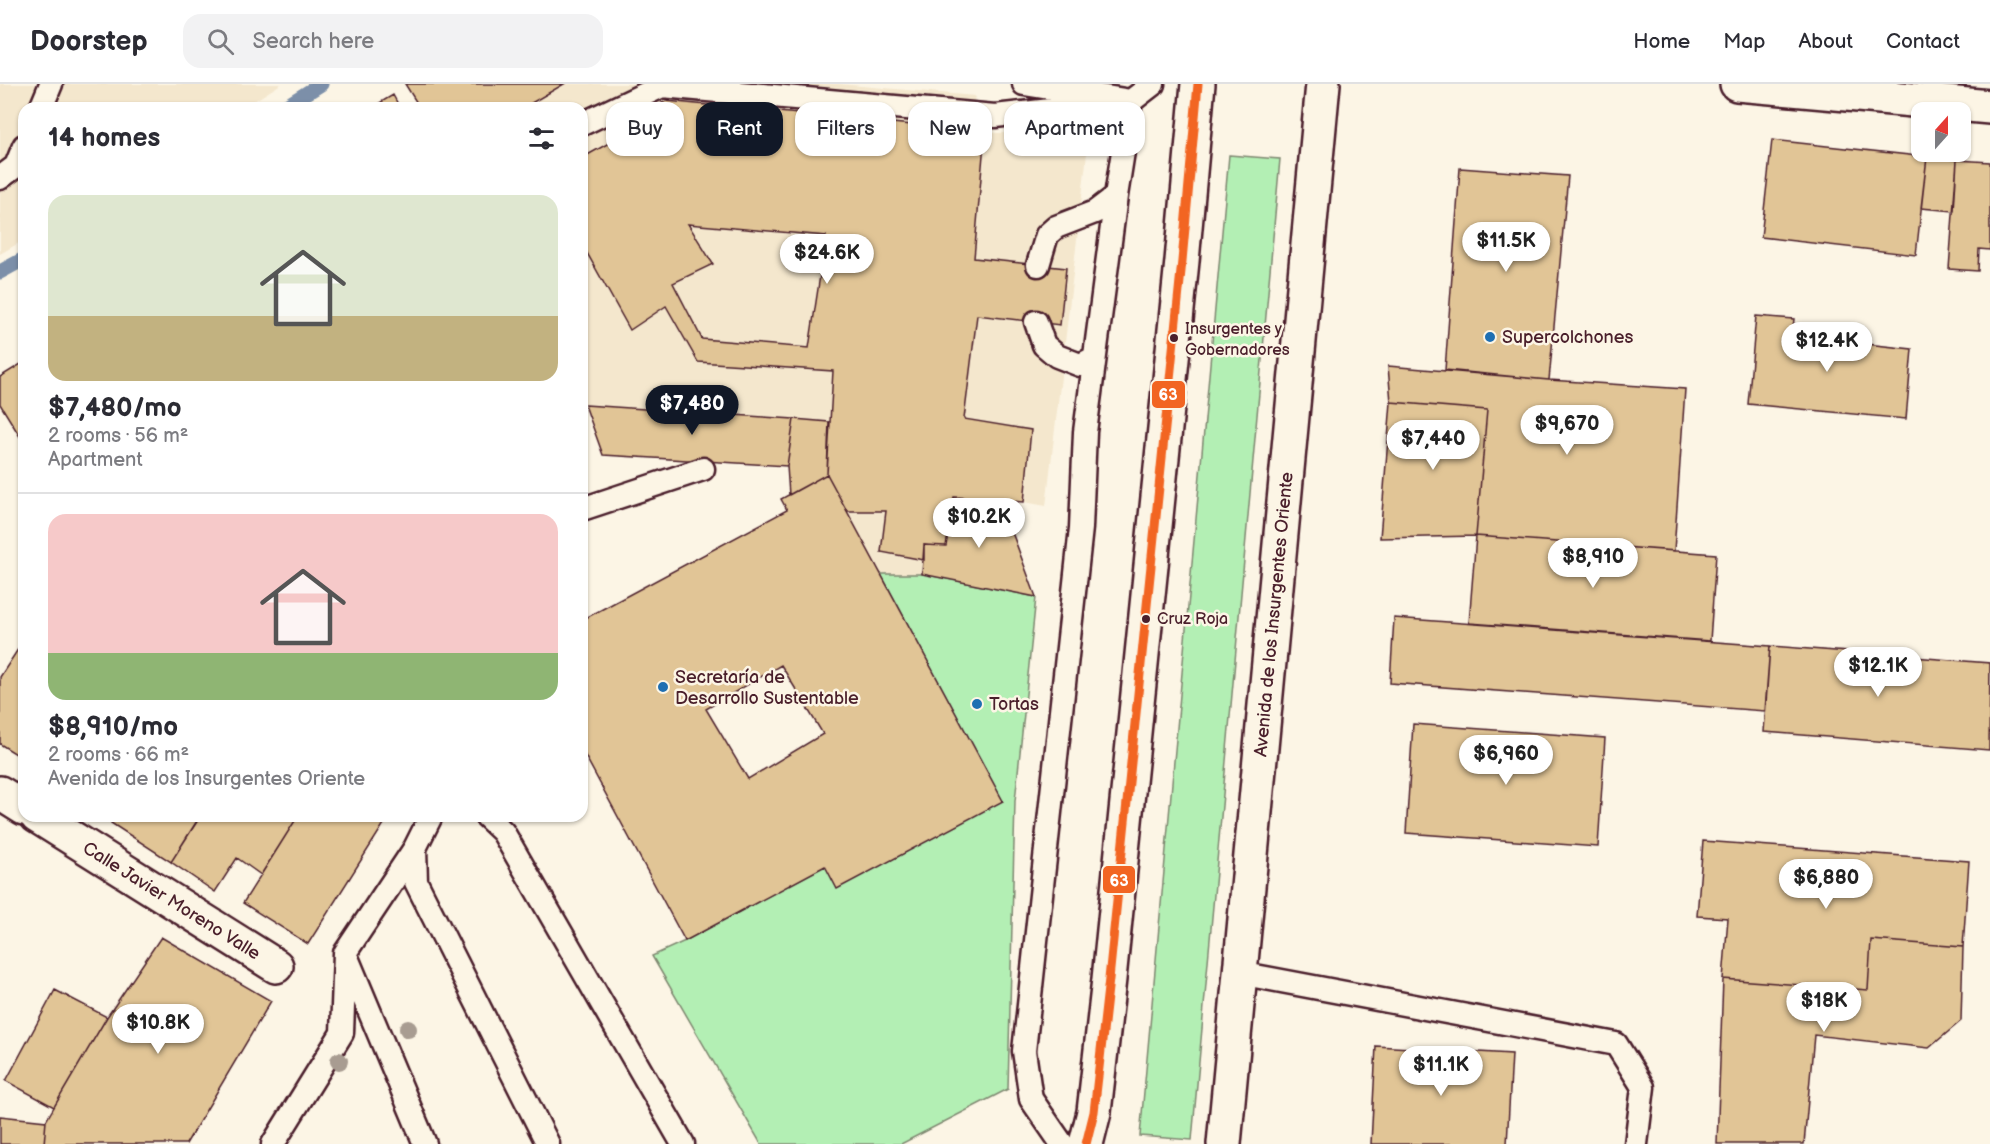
<!DOCTYPE html>
<meta charset="utf-8">
<style>
body{margin:0;font-family:"Balsamiq Sans",sans-serif;background:#f2f2f3;color:#2b2b33;height:100vh;display:flex;flex-direction:column;font-size:22px;white-space:nowrap}
*{box-sizing:border-box;margin:0}
p{font-size:20px;color:#7c7c81}
.icon{flex:none;width:33px;height:33px;fill:none;stroke:currentColor;stroke-width:2;stroke-linecap:round;stroke-linejoin:round}
.map{position:relative;flex:1;overflow:hidden}
.drawer{position:absolute;left:18px;top:18px;width:570px;height:720px;display:flex;flex-direction:column;background:#fff;border-radius:18px;box-shadow:0 2px 4px #0004}
.drawer>*{flex:none}
.hud{position:absolute;left:606px;top:18px;width:570px;height:54px;display:flex;gap:12px}
.needle{width:39px;rotate:21deg}
.controls{position:absolute;left:1911px;top:18px;display:grid;gap:12px}
.controls a{display:grid;place-items:center;width:60px;height:60px;border-radius:12px;background:#fff;box-shadow:0 2px 4px #0004;font-size:30px}
.price{position:absolute;translate:-50% -51px;padding:0 14px;border-radius:21px;background:#fff;color:#222;font-size:20px;line-height:39px;filter:drop-shadow(0 2px 3px #0008)}
.price::after{content:'';position:absolute;left:50%;top:36px;width:18px;height:14px;margin-left:-9px;background:inherit;clip-path:polygon(0 0,100% 0,50% 100%)}
.price.on{background:#111827;color:#fff}
ul{padding:0;list-style:none}
li{display:grid;align-content:center;gap:12px;height:318px;padding:0 30px}
li+li{border-top:2px solid #e1e1e2}
li span{display:grid;place-items:center;height:186px;border-radius:18px;color:#555}
li>.icon{margin-inline-start:auto}
span .icon{width:108px;height:108px;fill:#fffc;stroke-width:1}
li b{font-size:26px}
h2{display:flex;justify-content:space-between;align-items:center;height:72px;padding:0 30px;font-size:26px}
.pill{padding:0 21px;border-radius:18px;background:#fff;box-shadow:0 2px 4px #0004;font-size:21px;line-height:54px}
.pill.on{background:#111827;color:#fff}
header{display:flex;align-items:center;gap:36px;box-sizing:border-box;height:84px;padding:0 30px;background:#fff;border-bottom:2px solid #e1e1e2}
header strong{font-size:28px}
nav{display:flex;gap:33px;margin-inline-start:auto;font-size:21px}
.search{width:420px;height:54px;background:#f2f2f3;display:flex;align-items:center;gap:15px;box-sizing:border-box;padding:0 21px;border-radius:18px;color:#7c7c81;font-size:22px}
.map>svg:first-child{display:block}
.built{fill:#f4e7cd}
.green{fill:#b3efb4;stroke:#7e8770;stroke-width:1.5}
.lines{fill:none;stroke-linecap:round;stroke-linejoin:round}
.stream{stroke:#7b8fa9;stroke-width:15}
.building{fill:#e1c596;stroke:#4a1f2b;stroke-width:1.5;fill-rule:evenodd}
.lane-casing{stroke:#4a1f2b;stroke-width:27}
.street-casing{stroke:#4a1f2b;stroke-width:38}
.primary-casing{stroke:#4a1f2b;stroke-width:38}
.highway-casing{stroke:#4a1f2b;stroke-width:38}
.lane{stroke:#fcf5e5;stroke-width:22}
.street{stroke:#fcf5e5;stroke-width:33}
.primary{stroke:#fcf5e5;stroke-width:33}
.highway{stroke:#fcf5e5;stroke-width:33}
.bus-1-casing{stroke:#fcf5e5;stroke-width:14}
.bus-1{stroke:#f26522;stroke-width:9}
.tree{fill:#a89c91}
.poi-dot{fill:#1f6fb2;stroke:#fcf5e5;stroke-width:2}
.bus-dot{fill:#4a1f2b;stroke:#fcf5e5;stroke-width:2}
.labels{text-anchor:middle;dominant-baseline:central;stroke-width:5;stroke-linejoin:round;paint-order:stroke}
.bus-label{font-size:16px;fill:#4a1f2b;stroke:#fcf5e5;text-anchor:start}
.poi-label{font-size:18px;fill:#4a1f2b;stroke:#fcf5e5;text-anchor:start}
.street-label{font-size:18px;fill:#4a1f2b;stroke:#fcf5e5}
.line-badge{stroke:#fcf5e5;stroke-width:2}
.badge-label{font-size:16px;text-anchor:middle;font-weight:bold;fill:#fff}
</style>
<header>
<strong>Doorstep</strong>
<div class="search"><svg class="icon" aria-label="search" viewBox="0 0 24 24"><circle cx="10" cy="10" r="6"/><path d="M15 15l6 6"/></svg>Search here</div>
<nav><a>Home</a><a>Map</a><a>About</a><a>Contact</a></nav>
</header>
<div class="map">
<svg width="1990" height="1060" viewBox="0 0 1990 1060">
<rect width="100%" height="100%" fill="#fcf5e5"/>
<filter id="ink" filterUnits="userSpaceOnUse"><feTurbulence type="fractalNoise" baseFrequency=".0167" numOctaves="2"/><feDisplacementMap in="SourceGraphic" scale="12" xChannelSelector="R" yChannelSelector="G"/><feConvolveMatrix kernelMatrix="1 2 1 2 8 2 1 2 1" color-interpolation-filters="sRGB"/></filter>
<g filter="url(#ink)">
<!-- built -->
<path class="built" d="M0,0h281l-38,24h-219v132l-24,14z
M405,0h434l136,12 -6,36 120,4 -43,370 -22,-4 -70,-5 -30,63 -2,14h-41l-54,-100 -33,-55 -209,-14 -3,-5v-292h-162z"/>
<!-- green -->
<path class="green" d="M1229,71l51,4 -88,981 -52,-4z
M881,490h41l114,23 -21,204 -7,288 -107,55h-140l-109,-188 33,-15 140,-75 177,-66z"/>
<g class="lines">
<!-- stream -->
<path class="stream" d="M283,24l38,-24
M0,188l24,-13"/>
</g>
<!-- building -->
<path class="building" d="M405,0h159l-41,24h-103z
M393,11l7,13h-29z
M666,17l319,31 -11,126 92,10 -6,57 -83,-10 -13,104 67,11 -7,72 -70,-5 -8,49 -22,-1v15l-43,-8 5,-41h-39l-20,-37 6,-103 -135,-9 -32,-56 -36,24 -48,-86v-86l47,-26 6,-14zM688,140l138,12 -17,112 -107,-9 -29,-56 40,-19z
M1772,56l155,17 -11,98 -155,-18z
M1927,73l30,3 -3,51 -33,-3z
M1957,76l33,2v88l-11,-1 -1,22 -29,-2z
M1460,84l108,8 -19,204 -104,-10z
M1756,232l38,3 -2,17 120,13 -6,70 -158,-15z
M24,278v81l-24,-39v-27z
M1388,282l161,14 136,9 -11,162 -198,-15 11,-126 -96,-8z
M1391,318l96,8 -11,126 -96,2z
M585,321l209,14 -7,47 -184,-11z
M794,335l35,3 -2,52 -38,21 -2,-29z
M827,390l176,327 -166,88 -12,-23 -140,75 -103,-191v-130l205,-110 -6,-11zM781,581l42,69 -75,45 -42,-70z
M954,413l46,3 36,97 -114,-23 2,-29 22,1z
M1476,452l240,18 -6,87 -241,-18z
M1394,534l376,28 -5,65 -375,-28z
M24,556v119l-24,-15v-67z
M1770,562l220,17 -1,87 -225,-18z
M1413,640l192,14 -7,109 -192,-14z
M116,732h82l2,1 -29,45 -60,-39z
M200,732h98l-37,59 -24,-17 -22,34 -44,-30z
M298,732h91l-81,128 -65,-41z
M1703,757l266,20 -6,86 -92,-7 -3,50 -145,-11 5,-61 -31,-2z
M161,853l110,64 -85,143h-142l2,-23 8,-14 53,-90z
M1871,856l92,7 -2,74 -32,27 -115,-13 -10,109h-87l6,-165 145,11z
M55,906l52,27 -53,90 -48,-26z
M1376,962l136,8 -5,90h-136z
M0,1032l46,5 -2,23h-44z"/>
<g class="lines">
<defs>
<path id="lane" d="M1024,0l107,17 22,-17
M41,24l10,-24
M582,40l80,-38 333,30 136,-15 -15,95 -31,236 -4,96 -57,523 7,48 31,45
M0,94l16,-12 8,-20
M1038,181l9,-30 9,-8 39,-15 21,-16
M1036,238l8,23 13,11 23,9 14,-7
M582,425l121,-40
M431,732l-16,32 1,34 132,262
M486,732l17,16 180,312
M348,876l77,184
M1239,889l377,71 27,43 -7,57
M273,1060l69,-111 3,-80 70,-105"/>
<g id="street">
<path d="M0,709l24,15"/>
<path id="s1" d="M37,732l239,150"/>
</g>
<path id="primary" d="M1737,0l253,23"/>
<g id="highway">
<path d="M1086,1060l8,-32 15,-133 73,-718 16,-177"/>
<path id="s2" d="M1224,1060l99,-1060"/>
</g>
</defs>
<!-- lane casing -->
<use href="#lane" class="lane-casing"/>
<!-- street casing -->
<use href="#street" class="street-casing"/>
<!-- primary casing -->
<use href="#primary" class="primary-casing"/>
<!-- highway casing -->
<use href="#highway" class="highway-casing"/>
<!-- lane -->
<use href="#lane" class="lane"/>
<!-- street -->
<use href="#street" class="street"/>
<!-- primary -->
<use href="#primary" class="primary"/>
<!-- highway -->
<use href="#highway" class="highway"/>
<defs>
<path id="bus-1" d="M1086,1060l8,-32 15,-133 73,-718 16,-177"/>
</defs>
<!-- bus-1 casing -->
<use href="#bus-1" class="bus-1-casing"/>
<!-- bus-1 -->
<use href="#bus-1" class="bus-1"/>
</g>
<!-- trees -->
<g class="tree">
<circle cx="408" cy="945" r="9"/>
<circle cx="339" cy="977" r="9"/>
</g>
</g>
<!-- markers -->
<g class="poi-dot">
<circle cx="1490" cy="253" r="6"/>
<circle cx="663" cy="603" r="6"/>
<circle cx="977" cy="620" r="6"/>
</g>
<g class="bus-dot">
<circle cx="1174" cy="254" r="5"/>
<circle cx="1146" cy="535" r="5"/>
</g>
<g class="labels">
<!-- bus labels -->
<g class="bus-label">
<text x="1185" y="245">Insurgentes y<tspan x="1185" dy="21">Gobernadores</tspan></text>
<text x="1157" y="535">Cruz Roja</text>
</g>
<!-- poi labels -->
<g class="poi-label">
<text x="1502" y="253">Supercolchones</text>
<text x="675" y="593">Secretaría de<tspan x="675" dy="21">Desarrollo Sustentable</tspan></text>
<text x="989" y="620">Tortas</text>
</g>
<!-- street labels -->
<g class="street-label">
<text stroke="none"><textPath href="#s2" startOffset="532">Avenida de los Insurgentes Oriente</textPath></text>
<text stroke="none"><textPath href="#s1" startOffset="159">Calle Javier Moreno Valle</textPath></text>
</g>
</g>
<g class="line-badge">
<rect x="1151" y="296" width="35" height="29" rx="6" fill="#f26522"/>
<rect x="1102" y="781" width="34" height="29" rx="6" fill="#f26522"/>
</g>
<g class="badge-label">
<text x="1168" y="316">63</text>
<text x="1119" y="802">63</text>
</g>
</svg>
<div class="controls">
<a><svg class="needle" viewBox="-14 -14 28 28"><path d="M0-13l5 13h-10z" fill="#e53935"/><path d="M0 13l5-13h-10z" fill="#7c7c81"/></svg></a>
</div>
<b class="price" style="left:1506px;top:189px">$11.5K</b>
<b class="price" style="left:827px;top:201px">$24.6K</b>
<b class="price" style="left:1827px;top:289px">$12.4K</b>
<b class="price on" style="left:692px;top:352px">$7,480</b>
<b class="price" style="left:1567px;top:372px">$9,670</b>
<b class="price" style="left:1433px;top:387px">$7,440</b>
<b class="price" style="left:979px;top:465px">$10.2K</b>
<b class="price" style="left:1593px;top:505px">$8,910</b>
<b class="price" style="left:1878px;top:614px">$12.1K</b>
<b class="price" style="left:1506px;top:702px">$6,960</b>
<b class="price" style="left:1826px;top:826px">$6,880</b>
<b class="price" style="left:1824px;top:949px">$18K</b>
<b class="price" style="left:158px;top:971px">$10.8K</b>
<b class="price" style="left:1441px;top:1013px">$11.1K</b>
<div class="hud">
<a class="pill">Buy</a>
<a class="pill on">Rent</a>
<a class="pill">Filters</a>
<a class="pill">New</a>
<a class="pill">Apartment</a>
</div>
<section class="drawer">
<h2>14 homes<svg class="icon" aria-label="filters" viewBox="0 0 24 24"><path d="M4 7h16M4 17h16"/><circle cx="9" cy="7" r="2"/><circle cx="15" cy="17" r="2"/></svg></h2>
<ul>
<li><span style="background:linear-gradient(#dfe7d0 65%,#c2b280 0)"><svg class="icon" aria-label="home" viewBox="0 0 24 24"><path d="M3 11l9-7 9 7M6 9v11h12V9"/></svg></span><div><b>$7,480/mo</b><p>2 rooms · 56 m²</p><p>Apartment</p></div></li>
<li><span style="background:linear-gradient(#f6c9c9 75%,#8fb573 0)"><svg class="icon" aria-label="home" viewBox="0 0 24 24"><path d="M3 11l9-7 9 7M6 9v11h12V9"/></svg></span><div><b>$8,910/mo</b><p>2 rooms · 66 m²</p><p>Avenida de los Insurgentes Oriente</p></div></li>
</ul>
</section>
</div>
